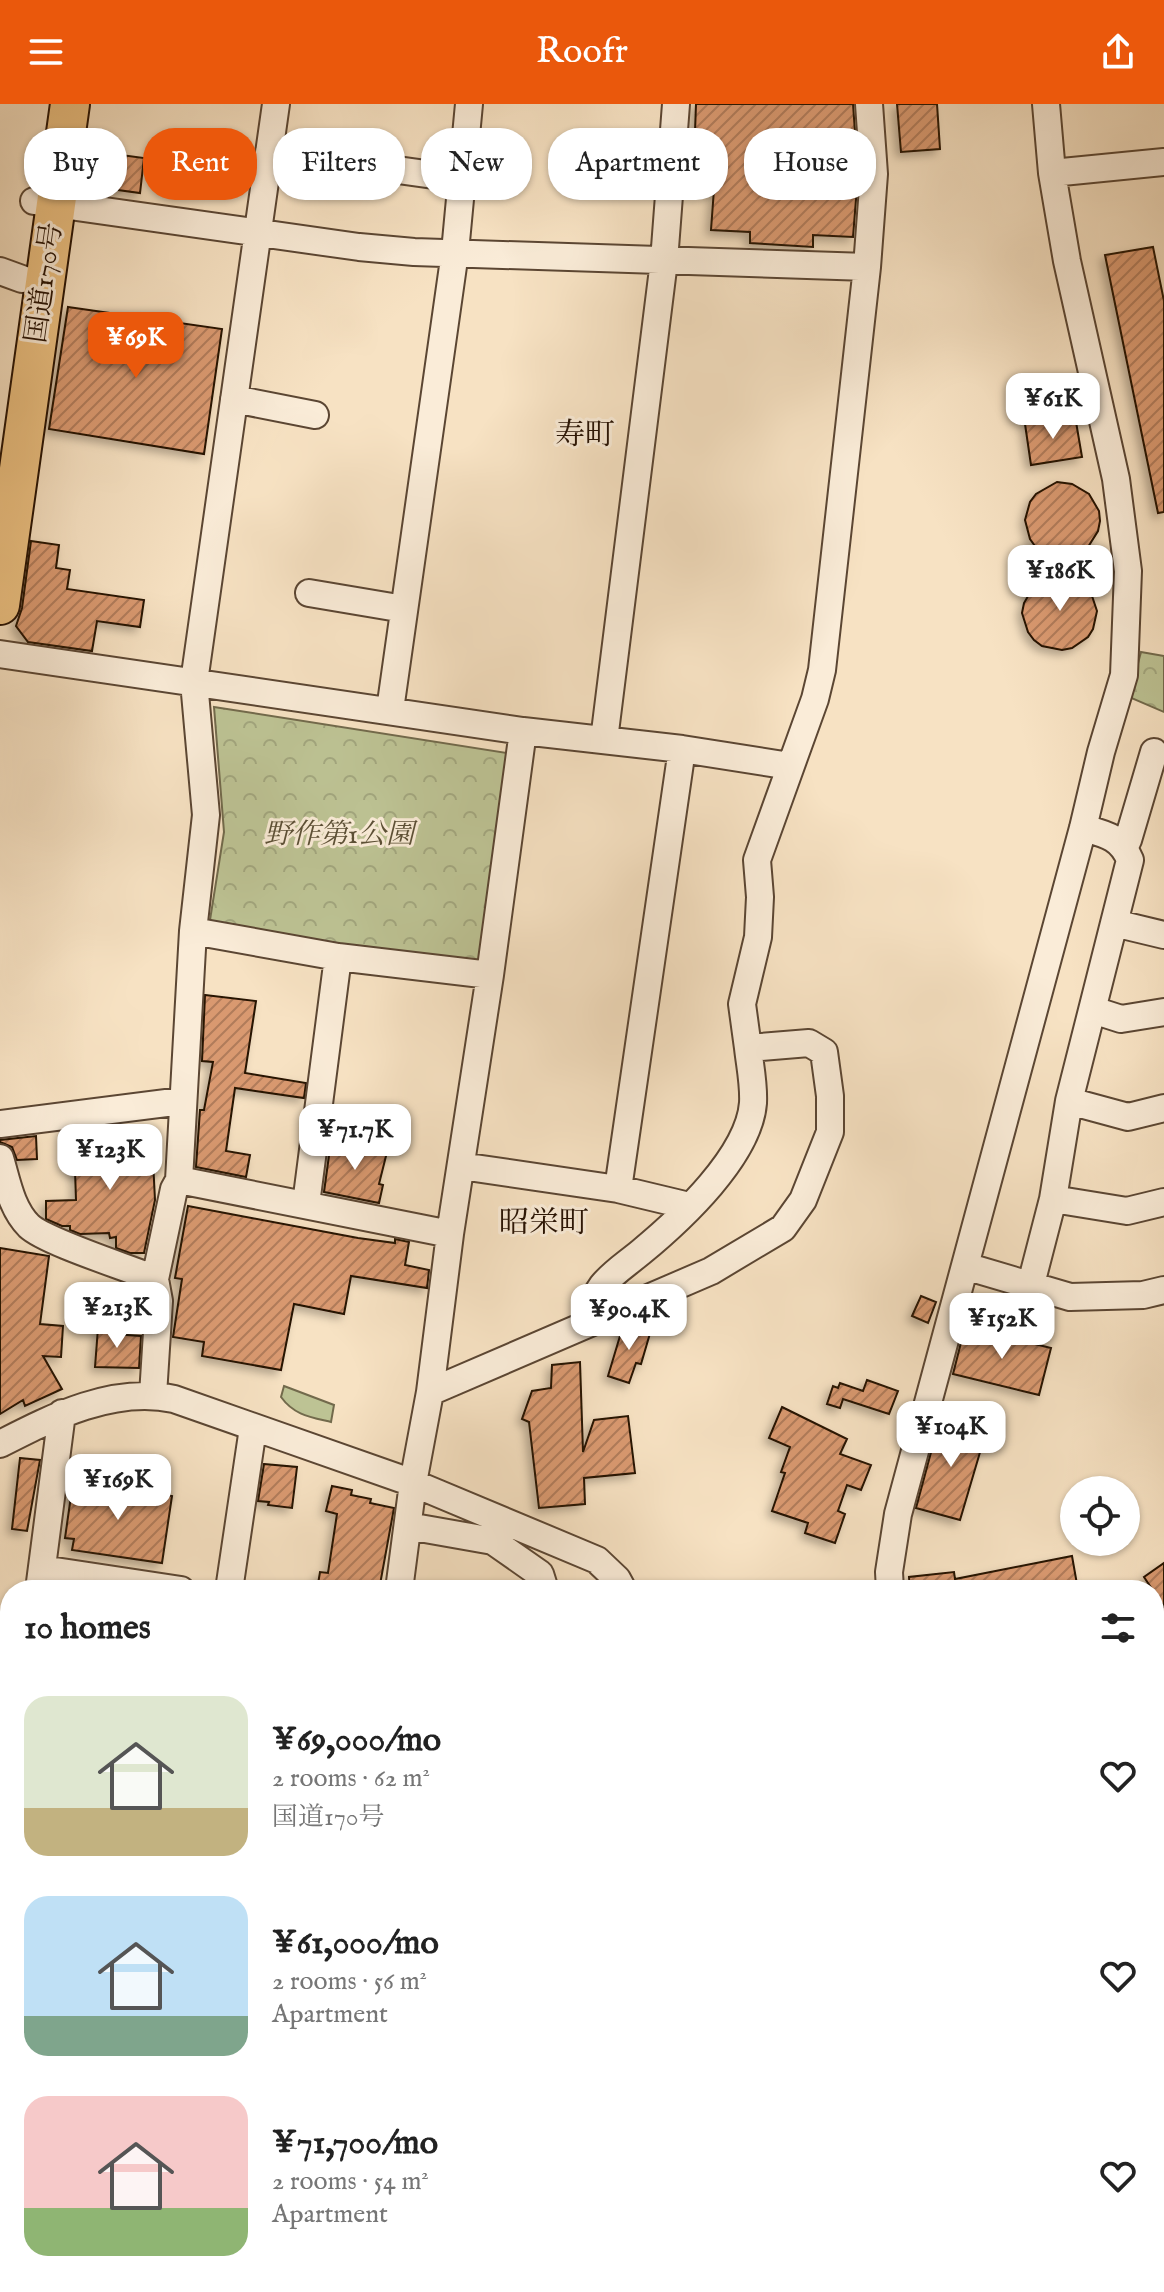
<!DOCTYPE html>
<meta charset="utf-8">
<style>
body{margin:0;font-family:"IM FELL English","Noto Serif JP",serif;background:#f6f6f6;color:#222;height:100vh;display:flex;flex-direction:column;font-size:30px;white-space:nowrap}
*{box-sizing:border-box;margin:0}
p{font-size:26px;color:#767676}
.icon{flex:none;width:44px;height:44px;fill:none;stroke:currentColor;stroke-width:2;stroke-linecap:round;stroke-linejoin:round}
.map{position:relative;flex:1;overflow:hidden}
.sheet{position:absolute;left:0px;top:1476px;width:1164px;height:712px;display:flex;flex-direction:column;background:#fff;border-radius:32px 32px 0 0;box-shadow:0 2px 6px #0004}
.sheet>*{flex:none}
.top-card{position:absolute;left:24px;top:24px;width:1116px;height:72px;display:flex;gap:16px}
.tools{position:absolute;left:1060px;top:1372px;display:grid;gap:16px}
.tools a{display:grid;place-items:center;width:80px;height:80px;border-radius:50%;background:#fff;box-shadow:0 2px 6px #0004;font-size:40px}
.price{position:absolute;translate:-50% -68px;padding:0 18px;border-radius:16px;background:#fff;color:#222;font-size:26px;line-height:52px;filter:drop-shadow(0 2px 4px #0008)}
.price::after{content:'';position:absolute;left:50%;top:48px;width:24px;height:18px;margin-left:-12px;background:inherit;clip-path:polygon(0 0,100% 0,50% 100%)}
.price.on{background:#ea580c;color:#fff}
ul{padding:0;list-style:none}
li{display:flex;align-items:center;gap:24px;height:200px;padding:0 24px}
li span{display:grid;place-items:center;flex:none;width:224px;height:160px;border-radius:24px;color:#555}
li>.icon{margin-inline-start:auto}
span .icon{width:96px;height:96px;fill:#fffc;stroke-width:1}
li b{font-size:34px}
h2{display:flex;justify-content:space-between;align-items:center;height:96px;padding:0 24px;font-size:34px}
.tag{padding:0 28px;border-radius:32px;background:#fff;box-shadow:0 2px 6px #0004;font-size:28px;line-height:72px}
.tag.on{background:#ea580c;color:#fff}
header{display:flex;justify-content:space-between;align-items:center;height:104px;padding:0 24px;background:#ea580c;color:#fff;font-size:36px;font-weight:600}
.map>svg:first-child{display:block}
.grass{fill:#bdc394;stroke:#726a4c;stroke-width:2}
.park{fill:url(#park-crowns);stroke:#726a4c;stroke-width:2}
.garden{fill:url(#garden-dots);stroke:#726a4c;stroke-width:2}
.building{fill:url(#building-hatch);stroke:#271203;stroke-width:2;filter:url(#shadow)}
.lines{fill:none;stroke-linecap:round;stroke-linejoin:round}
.minor-casing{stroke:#5b4633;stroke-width:30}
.highway-casing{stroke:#271203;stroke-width:42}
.minor{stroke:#faecd8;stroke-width:26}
.highway{stroke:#ecc182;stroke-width:38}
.labels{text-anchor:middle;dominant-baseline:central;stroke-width:6;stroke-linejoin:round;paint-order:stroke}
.street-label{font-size:28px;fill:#271203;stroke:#faecd8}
.park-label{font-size:28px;font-style:italic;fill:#5c5036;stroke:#faecd8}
.neighbourhood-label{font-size:30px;fill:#271203;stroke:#faecd8}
</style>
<header><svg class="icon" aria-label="menu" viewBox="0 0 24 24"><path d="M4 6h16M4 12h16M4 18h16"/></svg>Roofr<svg class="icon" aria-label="share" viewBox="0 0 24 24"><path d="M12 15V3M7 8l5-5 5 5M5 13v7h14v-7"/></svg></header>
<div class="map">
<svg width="1164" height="2188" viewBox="0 0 1164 2188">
<defs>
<pattern id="park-crowns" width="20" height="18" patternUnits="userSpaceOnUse" patternTransform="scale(2)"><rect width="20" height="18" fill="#bdc394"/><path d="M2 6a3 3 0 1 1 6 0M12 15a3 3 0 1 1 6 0" fill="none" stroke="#a2a67e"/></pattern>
<pattern id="garden-dots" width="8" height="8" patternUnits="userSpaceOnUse" patternTransform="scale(2)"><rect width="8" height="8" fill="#bdc394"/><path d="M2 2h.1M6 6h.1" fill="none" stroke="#a2a67e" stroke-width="1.8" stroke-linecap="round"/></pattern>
<pattern id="building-hatch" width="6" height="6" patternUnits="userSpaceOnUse" patternTransform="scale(2)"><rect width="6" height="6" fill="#d99970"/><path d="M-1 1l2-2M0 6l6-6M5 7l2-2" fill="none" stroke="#b07b5a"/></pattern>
<filter id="shadow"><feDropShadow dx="-4.5" dy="4.5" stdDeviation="4" flood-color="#0004"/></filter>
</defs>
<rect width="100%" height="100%" fill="#f7e2c3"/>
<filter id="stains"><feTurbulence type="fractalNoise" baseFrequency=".0025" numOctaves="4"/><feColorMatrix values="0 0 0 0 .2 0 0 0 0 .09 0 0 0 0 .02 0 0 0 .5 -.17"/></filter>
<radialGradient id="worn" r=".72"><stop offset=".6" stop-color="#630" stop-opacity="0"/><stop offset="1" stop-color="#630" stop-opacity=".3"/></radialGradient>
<!-- grass -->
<path class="grass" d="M284,1282l50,19 -3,17c-21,-5 -37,-7 -50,-25z"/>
<!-- park -->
<path class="park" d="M1141,548l23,4v56l-35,-15z
M214,603l293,46 -24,213 -268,-40 -5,-6 14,-88z
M1164,1721v467h-30l-10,-10h30v-455z"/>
<!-- garden -->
<path class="garden" d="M1164,1838v123l-10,-18v-102z"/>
<!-- building -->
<path class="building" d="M696,0h157l5,70 -5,63 -40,-2v12l-63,-4v-11l-39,-2 5,-68 -22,-2z
M897,0h40l3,45 -39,3z
M121,51l23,3 -4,35 -59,-8 3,-24 35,4z
M1153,143l11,54v211l-6,1 -53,-258z
M68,203l154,22 -18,125 -155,-25z
M1075,312l7,41 -51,8 -6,-41z
M1057,378l15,2 17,10 10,17 1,10 -2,10 -10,16 -27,13 -26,-14 -5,-7 -5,-19 5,-18 6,-8z
M31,437l28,4 -3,23 14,2 -3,19 77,11 -4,27 -43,-6 -5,30 -64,-9 -12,-16 6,-18z
M1059,469l26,13 6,7 6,18 -4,18 -5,8 -16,11 -10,2 -20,-4 -8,-6 -6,-8 -6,-19 2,-10 10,-17z
M205,891l51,6 -11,72 61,10 -2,15 -69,-10 -9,63 24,4 -4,22 -50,-10 4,-57h4l9,-48 -11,-1z
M107,1029v7l41,-2 1,23h4l2,39 -11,53h-14l-14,-5v-11l-6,1 -1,-5 -29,1 -10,-4v-4h-8l-16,-7v-18l30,-1 -2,-60h17v-6z
M36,1032l1,23 -20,1 -5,-13 -12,-5v-2z
M331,1037l56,11 -8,32 4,1 -4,18 -55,-11z
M188,1102l170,32 37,5v-4l14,3 -4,23 24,5 -2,18 -76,-12 -7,38 -50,-10 -13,66 -79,-14 2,-14 -31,-5 9,-58 -7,-1z
M0,1144l49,8 -9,68 23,2 -2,31 -18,-1 19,33 -37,17 -2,-6 -23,14z
M921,1192l15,6 -8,21 -16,-7z
M629,1220l22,6 -10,34 -5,-1 -7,20 -21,-7 15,-50z
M965,1223l86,21 -12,47 -86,-21z
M98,1224l15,1v5l28,2 -2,32 -44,-1z
M580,1258l3,90 11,-32 34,-4 7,57 -51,5 1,26 -46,4 -10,-86 -7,-3 10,-28 19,-3 1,-23z
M867,1276l31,11 -9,23 -46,-15 -3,9 -13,-4 6,-18 5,2 2,-5 23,8z
M782,1303l65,32 -7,15 31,11 -10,25 -14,-5 -9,26 7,3 -10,29 -30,-10 3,-10 -36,-12 13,-38 -4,-1 9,-25 -21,-9z
M940,1315l46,13 -26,88 -44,-12z
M20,1354l20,2 -13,71 -15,-2z
M264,1360l33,3 -5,41 -24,-3 1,-3 -11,-1z
M73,1378l99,14 -10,67 -90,-13 2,-11 -9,-1z
M332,1382l20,4 -1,5 20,4 -1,4 24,5 -15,82h-62l3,-18 8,1 9,-59 -11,-3z
M1072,1452l6,34h-168l-1,-13 45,-5 1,7z
M1164,1459v44l-20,-30z"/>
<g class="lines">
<defs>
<path id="minor" d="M269,48l193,27
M1052,69l112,-11
M34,97l325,46 55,5 453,15
M0,167l22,8
M234,295l81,16
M309,489l95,16
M0,550l523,77 159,18 108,17
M390,606l65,-458 14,-148
M604,636l60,-479 12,-157
M1117,737l11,-1 26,-88
M1114,819l50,12
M193,827l145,26 152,18
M1093,906l28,9 43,-7
M1069,997l59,16 36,-9
M0,1020l182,-23
M0,1054c7,23 11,50 29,68 17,16 100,42 126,53
M461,1062l157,23 71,17
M179,1076l271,54
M618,1085l64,-440
M1053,1095l74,12 37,-9
M306,1100l32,-247
M965,1162l105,31 73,-2 21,-5
M1031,1180l22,-85 16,-98 61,-241c-9,-23 -25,-26 -47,-32
M588,1218c6,-39 25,-47 53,-70 40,-33 108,-96 112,-149 1,-19 -3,-37 -5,-55
M430,1288l281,-121 72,-43 20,-28 27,-68v-36l-6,-44 -15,-9 -61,5 -6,-44 16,-67 2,-40 -3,-37 58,-161 7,-29 45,-403 7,-93 -5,-70
M153,1291l6,-94 -4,-22 19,-90 5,-9 14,-249 13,-116 -12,-133 82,-578
M0,1340c53,-27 113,-58 174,-45l239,84 184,77 20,19 6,11
M408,1422l85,15 47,33 5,16
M42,1465l139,21
M39,1486l23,-177
M229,1486l24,-162
M399,1486l14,-107 17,-91 20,-158 40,-259 33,-244
M890,1486l-1,-18 9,-58 185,-686 18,-76 23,-77 4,-104 -12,-92 -49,-218 -15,-88 -6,-69
M1154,1611l10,-4
M0,1768l10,-73
M0,1896l10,1
M0,2140l10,2
M510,2178l5,10
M664,2178l3,10
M1106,2178l11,10
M101,2188l2,-10
M272,2188l2,-10
M365,2188l4,-10
M587,2188l2,-10
M815,2188l4,-10
M1014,2188l12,-4"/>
<path id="highway" d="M0,501l70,-501"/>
</defs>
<!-- minor casing -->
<use href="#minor" class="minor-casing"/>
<!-- highway casing -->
<use href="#highway" class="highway-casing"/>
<!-- minor -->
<use href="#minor" class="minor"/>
<!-- highway -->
<use href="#highway" class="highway"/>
</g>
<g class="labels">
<!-- street labels -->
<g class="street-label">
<text transform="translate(45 179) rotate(-82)">国道170号</text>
</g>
<!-- park labels -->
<g class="park-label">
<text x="339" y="731">野作第1公園</text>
</g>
<!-- neighbourhood labels -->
<g class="neighbourhood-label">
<text x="585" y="332">寿町</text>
<text x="544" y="1120">昭栄町</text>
</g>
</g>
<rect width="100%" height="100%" filter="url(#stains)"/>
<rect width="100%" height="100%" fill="url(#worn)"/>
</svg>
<div class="tools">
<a><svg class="icon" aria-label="locate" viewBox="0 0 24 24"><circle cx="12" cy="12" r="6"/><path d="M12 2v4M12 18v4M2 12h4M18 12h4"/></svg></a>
</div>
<b class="price on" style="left:136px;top:276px">¥69K</b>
<b class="price" style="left:1053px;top:337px">¥61K</b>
<b class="price" style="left:1060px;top:509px">¥186K</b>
<b class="price" style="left:355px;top:1068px">¥71.7K</b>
<b class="price" style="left:110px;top:1088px">¥123K</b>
<b class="price" style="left:117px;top:1246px">¥213K</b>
<b class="price" style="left:629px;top:1248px">¥90.4K</b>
<b class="price" style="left:1002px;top:1257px">¥152K</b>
<b class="price" style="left:951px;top:1365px">¥104K</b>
<b class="price" style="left:118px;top:1418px">¥169K</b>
<div class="top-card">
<a class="tag">Buy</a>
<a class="tag on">Rent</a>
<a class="tag">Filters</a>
<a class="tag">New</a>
<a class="tag">Apartment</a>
<a class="tag">House</a>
</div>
<section class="sheet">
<h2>10 homes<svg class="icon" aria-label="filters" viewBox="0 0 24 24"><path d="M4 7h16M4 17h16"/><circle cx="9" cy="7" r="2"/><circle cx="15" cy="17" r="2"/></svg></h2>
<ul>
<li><span style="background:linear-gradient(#dfe7d0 70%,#c2b280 0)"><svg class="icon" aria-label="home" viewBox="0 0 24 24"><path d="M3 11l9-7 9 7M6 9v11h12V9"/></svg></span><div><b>¥69,000/mo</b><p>2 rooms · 62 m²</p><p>国道170号</p></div><svg class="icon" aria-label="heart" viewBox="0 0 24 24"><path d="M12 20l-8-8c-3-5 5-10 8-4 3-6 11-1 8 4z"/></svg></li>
<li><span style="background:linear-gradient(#bfe0f5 75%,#7fa58c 0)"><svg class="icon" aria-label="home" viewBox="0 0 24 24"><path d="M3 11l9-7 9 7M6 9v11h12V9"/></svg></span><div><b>¥61,000/mo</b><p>2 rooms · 56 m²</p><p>Apartment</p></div><svg class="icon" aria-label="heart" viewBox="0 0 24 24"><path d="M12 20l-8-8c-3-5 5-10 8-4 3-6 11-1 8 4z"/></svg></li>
<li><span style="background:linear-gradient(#f6c9c9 70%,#8fb573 0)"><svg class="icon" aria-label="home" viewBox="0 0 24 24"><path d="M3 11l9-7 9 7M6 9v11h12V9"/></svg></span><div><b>¥71,700/mo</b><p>2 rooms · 54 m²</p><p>Apartment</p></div><svg class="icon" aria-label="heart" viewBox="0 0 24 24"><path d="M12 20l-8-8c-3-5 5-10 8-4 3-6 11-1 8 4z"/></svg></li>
</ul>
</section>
</div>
